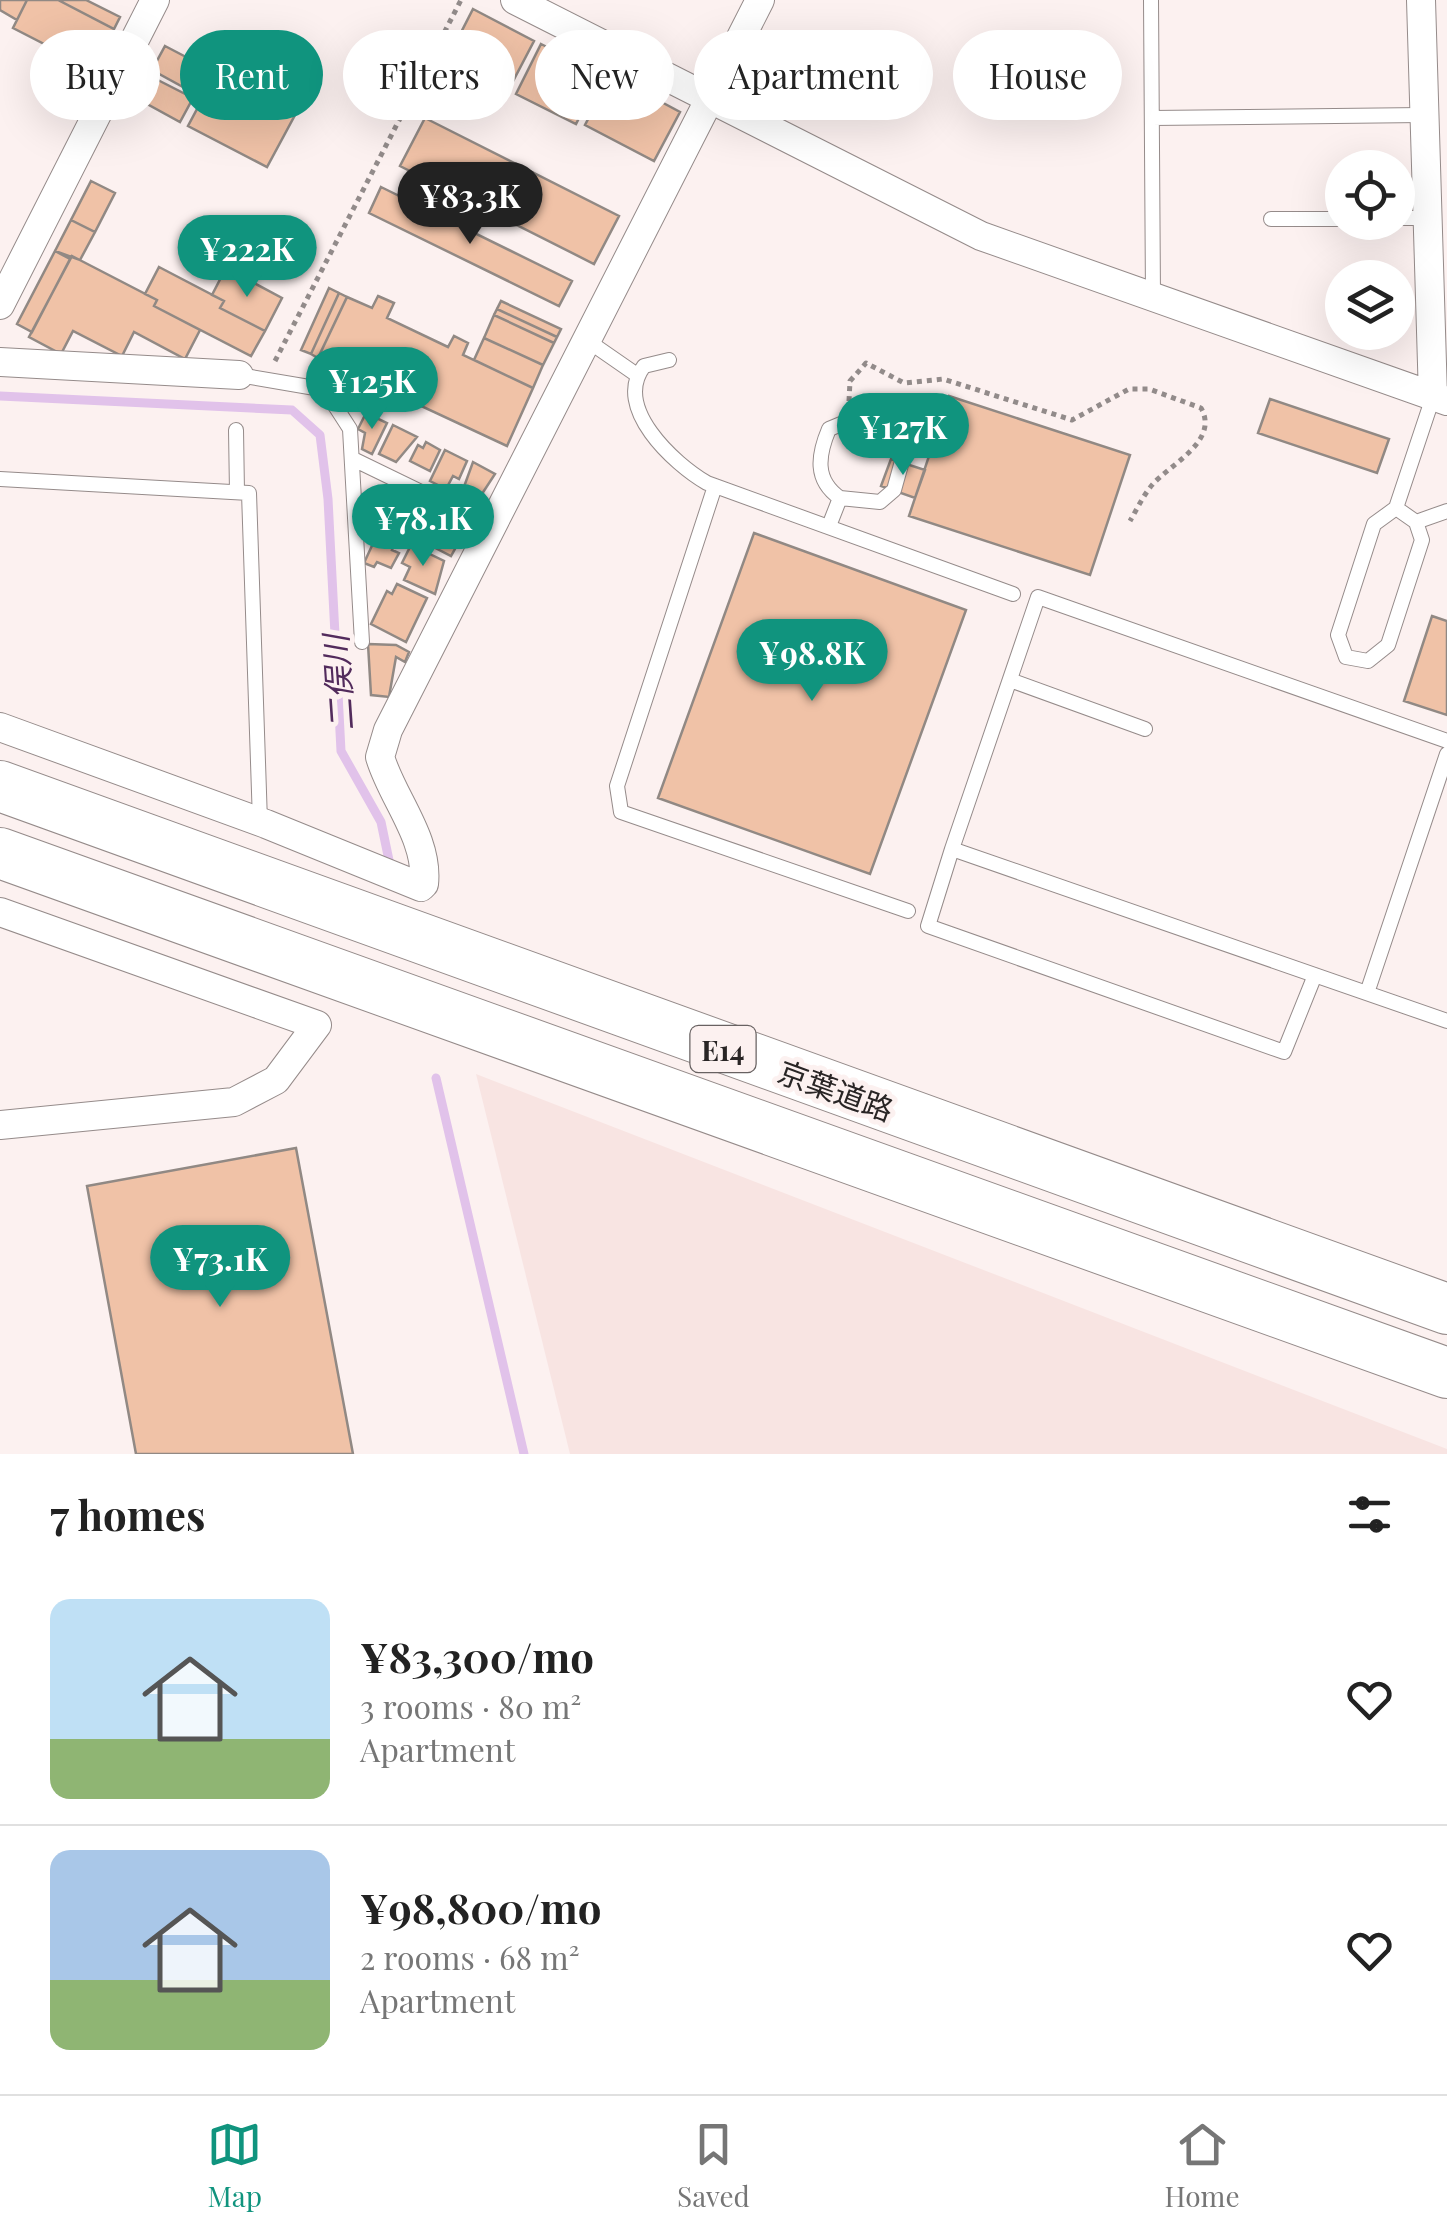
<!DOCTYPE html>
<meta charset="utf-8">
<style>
body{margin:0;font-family:"Playfair Display","Noto Sans JP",serif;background:#f2f2f2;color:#222;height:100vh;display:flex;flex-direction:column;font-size:38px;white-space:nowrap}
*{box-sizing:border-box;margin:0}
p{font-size:32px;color:#767676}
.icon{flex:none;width:55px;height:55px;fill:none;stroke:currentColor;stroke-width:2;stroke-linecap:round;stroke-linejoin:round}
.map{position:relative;height:1454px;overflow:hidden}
.panel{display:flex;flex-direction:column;background:#fff;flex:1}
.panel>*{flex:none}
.guide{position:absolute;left:30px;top:30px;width:1388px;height:90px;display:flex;gap:20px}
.controls{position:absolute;left:1325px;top:150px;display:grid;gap:20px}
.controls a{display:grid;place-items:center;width:90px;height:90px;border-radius:50%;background:#fff;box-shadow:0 10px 40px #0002;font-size:50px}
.price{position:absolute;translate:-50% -85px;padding:0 22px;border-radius:35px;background:#10947e;color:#fff;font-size:32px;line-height:65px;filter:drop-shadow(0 2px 5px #0008)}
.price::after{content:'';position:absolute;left:50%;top:60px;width:30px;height:22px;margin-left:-15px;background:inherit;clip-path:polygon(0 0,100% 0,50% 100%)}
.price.current{background:#222;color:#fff}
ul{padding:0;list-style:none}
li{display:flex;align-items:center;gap:30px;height:250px;padding:0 50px}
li+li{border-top:2px solid #e0e0e0}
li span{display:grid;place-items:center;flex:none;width:280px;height:200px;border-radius:20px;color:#555}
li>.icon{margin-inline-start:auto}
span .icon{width:120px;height:120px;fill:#fffc;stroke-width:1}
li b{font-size:42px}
h2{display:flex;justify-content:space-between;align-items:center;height:120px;padding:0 50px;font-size:42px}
.tag{padding:0 35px;border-radius:45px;background:#fff;box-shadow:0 10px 40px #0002;font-size:35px;line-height:90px}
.tag.current{background:#10947e;color:#fff}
.tab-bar{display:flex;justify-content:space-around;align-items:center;height:140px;border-top:2px solid #e0e0e0;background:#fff;font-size:28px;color:#767676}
.tab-bar a{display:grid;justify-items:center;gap:5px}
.tab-bar .current{color:#10947e}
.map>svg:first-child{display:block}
.built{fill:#f8e4e2}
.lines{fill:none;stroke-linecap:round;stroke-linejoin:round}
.stream{stroke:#e1c2ea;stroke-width:9}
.building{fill:#f0c2a7;stroke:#918984;stroke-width:2.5}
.service-casing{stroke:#958b8a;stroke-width:16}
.minor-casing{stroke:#958b8a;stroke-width:30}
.motorway-casing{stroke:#958b8a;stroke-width:52}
.path{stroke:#928b8a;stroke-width:5;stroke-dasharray:5 5;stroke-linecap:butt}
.service{stroke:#fff;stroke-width:14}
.minor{stroke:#fff;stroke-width:28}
.motorway{stroke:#fff;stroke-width:50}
.labels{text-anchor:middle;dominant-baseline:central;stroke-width:10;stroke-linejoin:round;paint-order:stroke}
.shield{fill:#fcf1f0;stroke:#686262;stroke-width:2.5}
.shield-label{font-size:28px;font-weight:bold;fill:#292525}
.street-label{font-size:30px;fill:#292525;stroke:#fcf1f0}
.water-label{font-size:32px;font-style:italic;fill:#522b5c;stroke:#fcf1f0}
</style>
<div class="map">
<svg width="1447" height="1454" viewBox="0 0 1447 1454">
<rect width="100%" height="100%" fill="#fcf1f0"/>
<!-- built -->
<path class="built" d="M476,1074l971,375v5h-877z"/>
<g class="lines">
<!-- stream -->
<path class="stream" d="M0,396l292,14 28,25 8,64 13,252 40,71 10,48
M436,1078l88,376"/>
</g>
<!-- building -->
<path class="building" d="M0,0h27l-10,20 -17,-10z
M27,0h31l56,29 -21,40 -80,-41z
M58,0h28l34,17 -6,12z
M473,9l61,32 -23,44 -61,-31z
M541,44l60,30 -25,50 -60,-30z
M165,46l42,22 -13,25 -42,-23z
M228,74l22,11 4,-8 48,25 -35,65 -79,-41 25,-47 10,5z
M611,75l69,37 -26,49 -69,-36z
M150,76l43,22 -13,24 -42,-23z
M425,118l194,98 -25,48 -194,-98z
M91,181l24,12 -20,39 -24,-12z
M381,187l191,94 -13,25 -190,-93z
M71,220l24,12 -15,28 -25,-9z
M55,251l15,8 -38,73 -15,-8z
M72,256l85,44 -3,6 46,24 -15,29 -51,-27 -12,24 -49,-25 -12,23 -32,-17z
M159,267l65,34 -4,7 45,23 -14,25 -97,-50 3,-6 -12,-6z
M226,268l56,30 -17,33 -45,-23 4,-7 -12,-6z
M329,288l10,5 -28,61 -10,-4z
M339,293l8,4 -29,61 -7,-4z
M378,296l16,7 -7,15 61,29 6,-11 14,7 -5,12 70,33 -26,58 -189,-88 29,-61 25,11z
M501,301l60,28 -4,8 -60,-28z
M497,309l60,28 -3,6 -60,-28z
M494,315l60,28 -11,22 -59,-27z
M484,338l59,27 -10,23 -59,-28z
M949,396l181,59 -40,120 -181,-59z
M1270,399l119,40 -12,34 -119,-40z
M366,413l21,10 -15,31 -10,-5 3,-16 -7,-4z
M393,425l24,12 -21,25 -17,-8z
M426,442l14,8 -10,21 -20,-10 8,-16 5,3z
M445,450l22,11 -8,18 -6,-3 -7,13 -16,-8z
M891,459l34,11 -10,28 -34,-12z
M473,462l22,12 -19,29 -15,-8z
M415,503l14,7 -14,29 -15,-7z
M436,515l29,16 -14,25 -29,-15z
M754,533l212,77 -96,264 -212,-76z
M376,537l18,9 -2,4 7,3 -8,15 -14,-6 -3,5 -10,-4z
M411,545l33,16 -9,33 -31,-14 6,-13 -8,-4z
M397,584l30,14 -21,44 -35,-18 16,-33 5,3z
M1432,616l15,5v94l-43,-14z
M368,644l28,1 13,7 -4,10 -9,-5 -7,40 -18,-2z
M296,1148l57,306h-217l-49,-268z"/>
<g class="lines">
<defs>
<path id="service" d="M1151,0l2,297
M1152,118l270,-3
M1398,218h26
M1271,219h71
M588,341l49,34
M669,360l-25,6c-32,41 30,98 63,117l306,111
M239,375l76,13 15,10 20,31 12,213
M236,430l1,62
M353,459l140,68
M0,479l249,14 11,329
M715,486l-98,300 4,26 287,99
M1396,508l20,14 6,18 -34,105 -20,16 -22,-4 -8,-22 36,-111 22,-16 37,-111
M1416,522l31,-11
M829,526l11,-28c-26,-18 -22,-43 -11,-69l29,-12 32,12 14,25 -10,36 -14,12 -40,-4
M1010,680l135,49
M1447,741l-409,-144 -86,252 495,172
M952,849l-24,77 356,126 31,-77
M1367,993l80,-239"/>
<path id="minor" d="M515,0l466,236 466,165
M1421,0l12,397
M0,305l155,-305
M0,362l239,13
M0,727l266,97 155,63 3,-3c5,-45 -32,-86 -44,-127l8,-27 372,-730
M0,912l317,113 -41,55 -42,22 -234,23"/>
<path id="motorway" d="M0,786l1447,523
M0,853l1447,520"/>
</defs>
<!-- service casing -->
<use href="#service" class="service-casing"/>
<!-- minor casing -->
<use href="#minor" class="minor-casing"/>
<!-- motorway casing -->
<use href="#motorway" class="motorway-casing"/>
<!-- path -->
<path class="path" d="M275,361l186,-361
M849,401l1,-20 16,-18 38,20 39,-4 129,41 57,-31h20l52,19c19,33 -32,57 -49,77 -9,11 -15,24 -22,36"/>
<!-- service -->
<use href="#service" class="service"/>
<!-- minor -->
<use href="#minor" class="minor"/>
<!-- motorway -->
<use href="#motorway" class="motorway"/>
</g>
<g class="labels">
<!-- shield labels -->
<rect class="shield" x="690.5" y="1026" width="65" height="46" rx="8"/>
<g class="shield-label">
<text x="723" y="1049">E14</text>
</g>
<!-- street labels -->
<g class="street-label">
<text transform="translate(836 1090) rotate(20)">京葉道路</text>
</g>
<!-- water labels -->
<g class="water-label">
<text transform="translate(337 683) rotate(-94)">二俣川</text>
</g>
</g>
</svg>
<div class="controls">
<a><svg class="icon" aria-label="locate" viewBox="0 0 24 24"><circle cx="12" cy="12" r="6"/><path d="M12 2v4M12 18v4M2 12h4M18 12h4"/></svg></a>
<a><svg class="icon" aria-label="layers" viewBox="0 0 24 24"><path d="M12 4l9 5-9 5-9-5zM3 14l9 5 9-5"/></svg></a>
</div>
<b class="price current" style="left:470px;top:247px">¥83.3K</b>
<b class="price" style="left:247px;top:300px">¥222K</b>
<b class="price" style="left:372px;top:432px">¥125K</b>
<b class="price" style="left:903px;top:478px">¥127K</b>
<b class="price" style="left:423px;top:569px">¥78.1K</b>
<b class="price" style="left:812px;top:704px">¥98.8K</b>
<b class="price" style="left:220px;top:1310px">¥73.1K</b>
<div class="guide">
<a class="tag">Buy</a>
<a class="tag current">Rent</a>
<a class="tag">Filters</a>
<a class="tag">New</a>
<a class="tag">Apartment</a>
<a class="tag">House</a>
</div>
</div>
<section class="panel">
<h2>7 homes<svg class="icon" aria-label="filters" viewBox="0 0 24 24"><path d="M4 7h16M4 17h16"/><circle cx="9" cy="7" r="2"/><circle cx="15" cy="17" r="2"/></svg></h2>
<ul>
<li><span style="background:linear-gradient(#bfe0f5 70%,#8fb573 0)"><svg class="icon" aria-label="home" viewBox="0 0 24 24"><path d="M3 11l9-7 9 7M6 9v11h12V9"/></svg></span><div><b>¥83,300/mo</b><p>3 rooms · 80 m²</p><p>Apartment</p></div><svg class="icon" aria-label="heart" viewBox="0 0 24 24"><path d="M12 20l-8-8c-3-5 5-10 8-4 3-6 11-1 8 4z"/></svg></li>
<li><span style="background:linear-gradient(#a9c7e8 65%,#8fb573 0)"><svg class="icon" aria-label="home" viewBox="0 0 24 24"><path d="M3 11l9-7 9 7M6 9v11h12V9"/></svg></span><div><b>¥98,800/mo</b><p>2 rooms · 68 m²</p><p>Apartment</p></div><svg class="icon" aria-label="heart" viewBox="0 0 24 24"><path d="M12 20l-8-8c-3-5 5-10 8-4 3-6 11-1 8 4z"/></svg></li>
</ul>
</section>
<nav class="tab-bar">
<a class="current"><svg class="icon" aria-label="map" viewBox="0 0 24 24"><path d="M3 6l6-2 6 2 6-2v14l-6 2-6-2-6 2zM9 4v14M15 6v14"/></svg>Map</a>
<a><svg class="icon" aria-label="saved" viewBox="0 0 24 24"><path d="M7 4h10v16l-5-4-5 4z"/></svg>Saved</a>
<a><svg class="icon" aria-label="home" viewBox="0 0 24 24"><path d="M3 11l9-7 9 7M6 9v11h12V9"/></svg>Home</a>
</nav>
